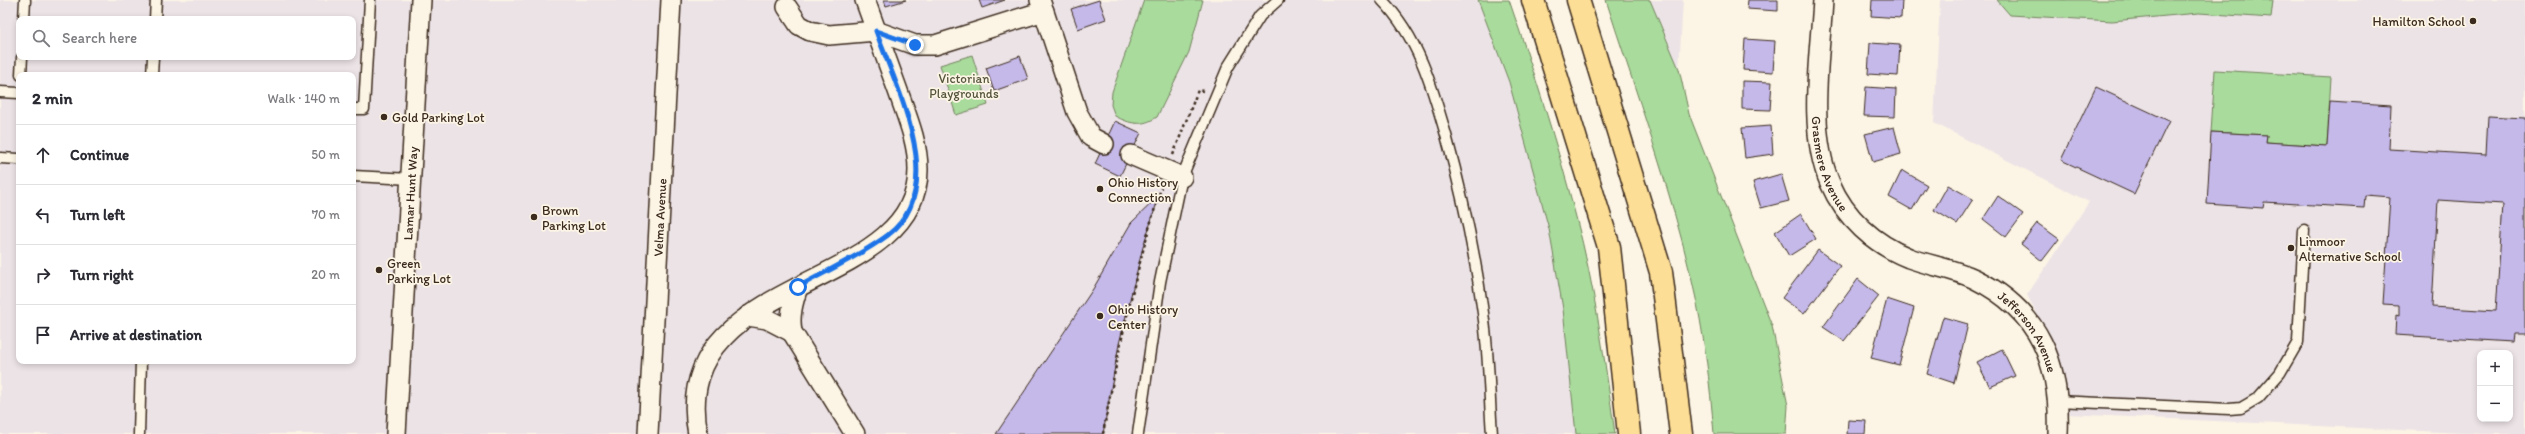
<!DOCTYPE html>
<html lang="en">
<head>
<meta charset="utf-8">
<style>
  :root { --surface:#fff; --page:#f2f2f3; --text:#2b2b33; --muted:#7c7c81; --line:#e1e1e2 }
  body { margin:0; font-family:Itim,sans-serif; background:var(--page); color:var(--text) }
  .controls { position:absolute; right:12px; bottom:12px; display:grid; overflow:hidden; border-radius:8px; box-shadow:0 2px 6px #0003 }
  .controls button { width:36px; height:36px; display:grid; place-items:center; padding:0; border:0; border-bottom:1px solid var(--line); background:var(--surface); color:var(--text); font:20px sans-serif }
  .stop { position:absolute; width:12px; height:12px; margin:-9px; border:3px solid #1a73e8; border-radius:50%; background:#fff }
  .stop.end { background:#1a73e8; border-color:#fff; box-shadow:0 1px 4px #0008 }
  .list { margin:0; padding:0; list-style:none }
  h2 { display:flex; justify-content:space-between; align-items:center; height:52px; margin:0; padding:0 16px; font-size:17px }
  h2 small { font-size:13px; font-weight:400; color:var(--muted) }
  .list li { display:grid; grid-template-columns:26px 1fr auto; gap:12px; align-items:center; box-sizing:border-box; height:60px; padding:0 16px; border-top:1px solid var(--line) }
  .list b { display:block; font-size:15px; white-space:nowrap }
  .list em { font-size:13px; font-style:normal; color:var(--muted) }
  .icon { flex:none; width:22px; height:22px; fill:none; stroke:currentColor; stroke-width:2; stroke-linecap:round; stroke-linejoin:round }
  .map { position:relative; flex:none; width:2525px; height:434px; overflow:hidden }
  .search { position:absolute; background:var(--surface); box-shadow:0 2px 6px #0003; left:16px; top:16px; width:340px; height:44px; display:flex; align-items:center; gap:10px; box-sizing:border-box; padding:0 14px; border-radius:8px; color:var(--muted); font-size:15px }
  .panel { position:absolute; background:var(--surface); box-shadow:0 2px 6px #0003; left:16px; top:72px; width:340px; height:292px; border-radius:8px }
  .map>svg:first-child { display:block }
  .built { fill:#ece3e6; fill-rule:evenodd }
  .green { fill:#a9db9c; stroke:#72825d }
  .building { fill:#c5b9ea; stroke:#3b2a1e; fill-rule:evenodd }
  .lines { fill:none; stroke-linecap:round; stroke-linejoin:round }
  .service-casing { stroke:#3b2a1e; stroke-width:13 }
  .minor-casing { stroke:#3b2a1e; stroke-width:22 }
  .motorway-casing { stroke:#3b2a1e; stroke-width:25 }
  .path { stroke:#3b2a1e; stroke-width:2.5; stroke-dasharray:3 3; stroke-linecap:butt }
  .service { stroke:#fcf5e5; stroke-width:10 }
  .minor { stroke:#fcf5e5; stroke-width:19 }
  .motorway { stroke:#fdde96; stroke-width:22 }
  .route { stroke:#1a73e8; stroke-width:5 }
  .poi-dot { fill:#3b2a1e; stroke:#fcf5e5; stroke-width:1.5 }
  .labels { text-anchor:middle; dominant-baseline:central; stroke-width:3.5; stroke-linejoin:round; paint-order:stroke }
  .poi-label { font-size:13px; fill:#3b2a1e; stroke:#fcf5e5; text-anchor:start }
  .park-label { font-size:13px; fill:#56563e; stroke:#fcf5e5 }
  .street-label { font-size:13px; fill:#3b2a1e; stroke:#fcf5e5 }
</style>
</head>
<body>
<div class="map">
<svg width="2525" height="434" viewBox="0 0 2525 434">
  <rect width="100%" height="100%" fill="#fcf5e5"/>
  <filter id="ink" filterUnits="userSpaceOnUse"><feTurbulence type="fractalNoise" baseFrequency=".025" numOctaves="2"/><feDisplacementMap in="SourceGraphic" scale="8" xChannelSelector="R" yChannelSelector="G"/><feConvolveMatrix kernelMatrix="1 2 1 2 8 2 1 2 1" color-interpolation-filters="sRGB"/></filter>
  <g filter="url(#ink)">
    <!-- built -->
    <path class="built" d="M0 0H1478L1509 82 1549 229 1563 309 1576 434H0ZM19 19H353V57H19ZM19 75H353V361H19Z
      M1650 0H1683L1679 69Z
      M1940 0H2525V434H2483L2067 414 2064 374 2051 342 2027 295 2089 202 1934 123ZM2480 353H2510V419H2480Z"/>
    <!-- green -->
    <path class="green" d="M1144 0H1203L1189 52 1157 117C1142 127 1130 124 1115 116L1111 105 1112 92Z
      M1478 0H1509C1534 72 1557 143 1576 217 1595 287 1605 362 1615 434H1576L1563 309 1549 229 1509 82Z
      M1606 0H1650L1679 69 1689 114 1772 326 1788 406 1786 434H1714C1710 383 1704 331 1692 281 1670 186 1636 93 1606 0Z
      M1997 0H2273L2271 18 2199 13 2112 21 2010 15Z
      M972 55 988 105 956 115 940 65Z
      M2215 70 2331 77 2327 146 2266 142 2267 135 2211 132Z"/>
    <!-- building -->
    <path class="building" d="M884 0H906L886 6Z
      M979 0H1005L982 8Z
      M1099 0 1106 19 1078 29 1071 9Z
      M1748 0H1778V11L1747 9Z
      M1872 0H1902L1901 18 1871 16Z
      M1745 39 1775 41 1773 72 1743 70Z
      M1870 43 1900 45 1898 76 1868 74Z
      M1020 56 1028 79 994 91 986 68Z
      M1742 81 1772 82 1770 110 1742 109Z
      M1866 87 1896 89 1895 117 1864 116Z
      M2096 87 2169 121 2134 194 2061 160Z
      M2330 101 2391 105 2389 149 2486 155 2488 116 2525 118V334H2513L2512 342 2395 335 2396 315 2399 316V305L2383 304 2390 197 2365 195 2364 208 2264 202 2263 208 2207 204 2211 132 2267 135 2266 142 2327 146ZM2438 200 2503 204 2496 311 2432 307Z
      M1115 121 1141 133 1120 176 1095 164Z
      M1771 126 1773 154 1745 158 1742 128Z
      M1894 127 1901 154 1873 162 1865 134Z
      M1902 170 1927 185 1912 210 1889 197Z
      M1781 174 1789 201 1761 208 1753 182Z
      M1948 185 1973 199 1957 224 1934 210Z
      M1159 196 1143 247 1119 344 1103 434H996L1093 289 1131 223Z
      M1998 196 2023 214 2006 237 1983 219Z
      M1801 214 1816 239 1789 256 1775 232Z
      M2037 223 2059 239 2042 261 2021 244Z
      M1818 250 1840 266 1804 314 1782 298Z
      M1858 279 1879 296 1844 341 1823 327Z
      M1887 299 1914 308 1899 365 1871 358Z
      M1943 317 1968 324 1954 383 1927 374Z
      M2002 349 2015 376 1990 387 1977 362Z
      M1848 420 1866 421 1865 434H1847Z"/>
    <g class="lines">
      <!-- service casing -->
      <g class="service-casing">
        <path id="service" d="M1382 0C1418 37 1432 86 1446 135 1462 193 1475 253 1483 313 1489 353 1489 394 1492 434
          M24 19 25 0
          M155 19 156 0
          M21 75 22 57
          M152 75 153 57
          M0 92 19 93
          M353 109H364L370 0
          M0 158 19 159
          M353 176 411 179
          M2057 401 2229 409 2241 408 2258 398 2280 373 2298 342 2304 230
          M139 434 141 361
          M1138 434 1160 282 1182 177 1228 67 1260 16 1278 0"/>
      </g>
      <!-- minor casing -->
      <g class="minor-casing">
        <g id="minor">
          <path d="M1040 0 1077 112 1091 137 1104 144"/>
          <path id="s1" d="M1823 0C1820 56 1807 131 1830 183 1845 218 1874 244 1909 258 1931 266 1954 269 1975 279 2040 311 2061 365 2058 434"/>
          <path d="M787 7 799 25 810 31 829 35 876 31 915 45H935L1044 11"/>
          <path d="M1131 155 1182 177"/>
          <path d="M798 287C793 302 789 316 792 332L855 434"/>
          <path d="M748 316 767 319 792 332"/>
          <path id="s2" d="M396 434 421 0"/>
          <path id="s3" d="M648 434 671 0"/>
          <path d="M698 434C666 273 918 294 918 170 918 142 907 117 898 91 887 61 876 30 865 0"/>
        </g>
      </g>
      <!-- motorway casing -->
      <g class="motorway-casing">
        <path id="motorway" d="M1533 0 1609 247 1629 434
          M1578 0 1661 272 1681 434"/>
      </g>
      <!-- path -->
      <path class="path" d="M1173 155 1198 90 1203 91
        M1103 434C1118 350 1136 269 1161 188"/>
      <!-- service -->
      <use href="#service" class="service"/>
      <!-- minor -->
      <use href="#minor" class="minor"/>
      <!-- motorway -->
      <use href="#motorway" class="motorway"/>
    </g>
  </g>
  <g class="lines" filter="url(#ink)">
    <!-- route -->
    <path class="route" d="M798 287C828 270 860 256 888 235 950 188 896 88 876 31L915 45"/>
  </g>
  <!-- markers -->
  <g class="poi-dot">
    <circle cx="2473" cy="21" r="4"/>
    <circle cx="384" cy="117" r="4"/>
    <circle cx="1100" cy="189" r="4"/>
    <circle cx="534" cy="217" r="4"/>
    <circle cx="2291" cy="248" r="4"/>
    <circle cx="379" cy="270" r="4"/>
    <circle cx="1100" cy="316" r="4"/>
  </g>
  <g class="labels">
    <!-- poi labels -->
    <g class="poi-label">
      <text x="2465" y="21" text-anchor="end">Hamilton School</text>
      <text x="392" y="117">Gold Parking Lot</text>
      <text x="1108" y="182">Ohio History<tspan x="1108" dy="15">Connection</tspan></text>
      <text x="542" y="210">Brown<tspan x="542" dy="15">Parking Lot</tspan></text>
      <text x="2299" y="241">Linmoor<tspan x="2299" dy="15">Alternative School</tspan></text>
      <text x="387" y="263">Green<tspan x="387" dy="15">Parking Lot</tspan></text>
      <text x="1108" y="309">Ohio History<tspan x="1108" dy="15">Center</tspan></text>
    </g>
    <!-- park labels -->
    <g class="park-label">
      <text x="964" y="78">Victorian<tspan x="964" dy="15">Playgrounds</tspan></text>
    </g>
    <!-- street labels -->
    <g class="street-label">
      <text stroke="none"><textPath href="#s1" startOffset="166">Grasmere Avenue</textPath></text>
      <text stroke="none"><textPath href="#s2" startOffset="241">Lamar Hunt Way</textPath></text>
      <text stroke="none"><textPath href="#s3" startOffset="217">Velma Avenue</textPath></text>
      <text stroke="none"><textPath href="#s1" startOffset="443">Jefferson Avenue</textPath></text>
    </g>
  </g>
</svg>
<div class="controls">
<button>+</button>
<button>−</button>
</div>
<div class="stop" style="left:798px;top:287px"></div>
<div class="stop end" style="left:915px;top:45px"></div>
<div class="search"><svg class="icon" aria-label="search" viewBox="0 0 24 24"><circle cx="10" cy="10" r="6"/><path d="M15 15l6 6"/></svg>Search here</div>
<section class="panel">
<h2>2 min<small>Walk · 140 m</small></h2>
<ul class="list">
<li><svg class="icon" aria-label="ahead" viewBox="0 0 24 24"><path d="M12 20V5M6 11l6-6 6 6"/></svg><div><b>Continue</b></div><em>50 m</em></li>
<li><svg class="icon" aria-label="left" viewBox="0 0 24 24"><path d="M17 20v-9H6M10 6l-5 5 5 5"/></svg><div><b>Turn left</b></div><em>70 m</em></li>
<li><svg class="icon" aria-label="right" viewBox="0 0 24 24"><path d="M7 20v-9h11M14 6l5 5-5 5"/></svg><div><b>Turn right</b></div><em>20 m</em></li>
<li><svg class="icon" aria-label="arrive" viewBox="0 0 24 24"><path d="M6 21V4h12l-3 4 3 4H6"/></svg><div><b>Arrive at destination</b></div></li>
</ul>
</section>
</div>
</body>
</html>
